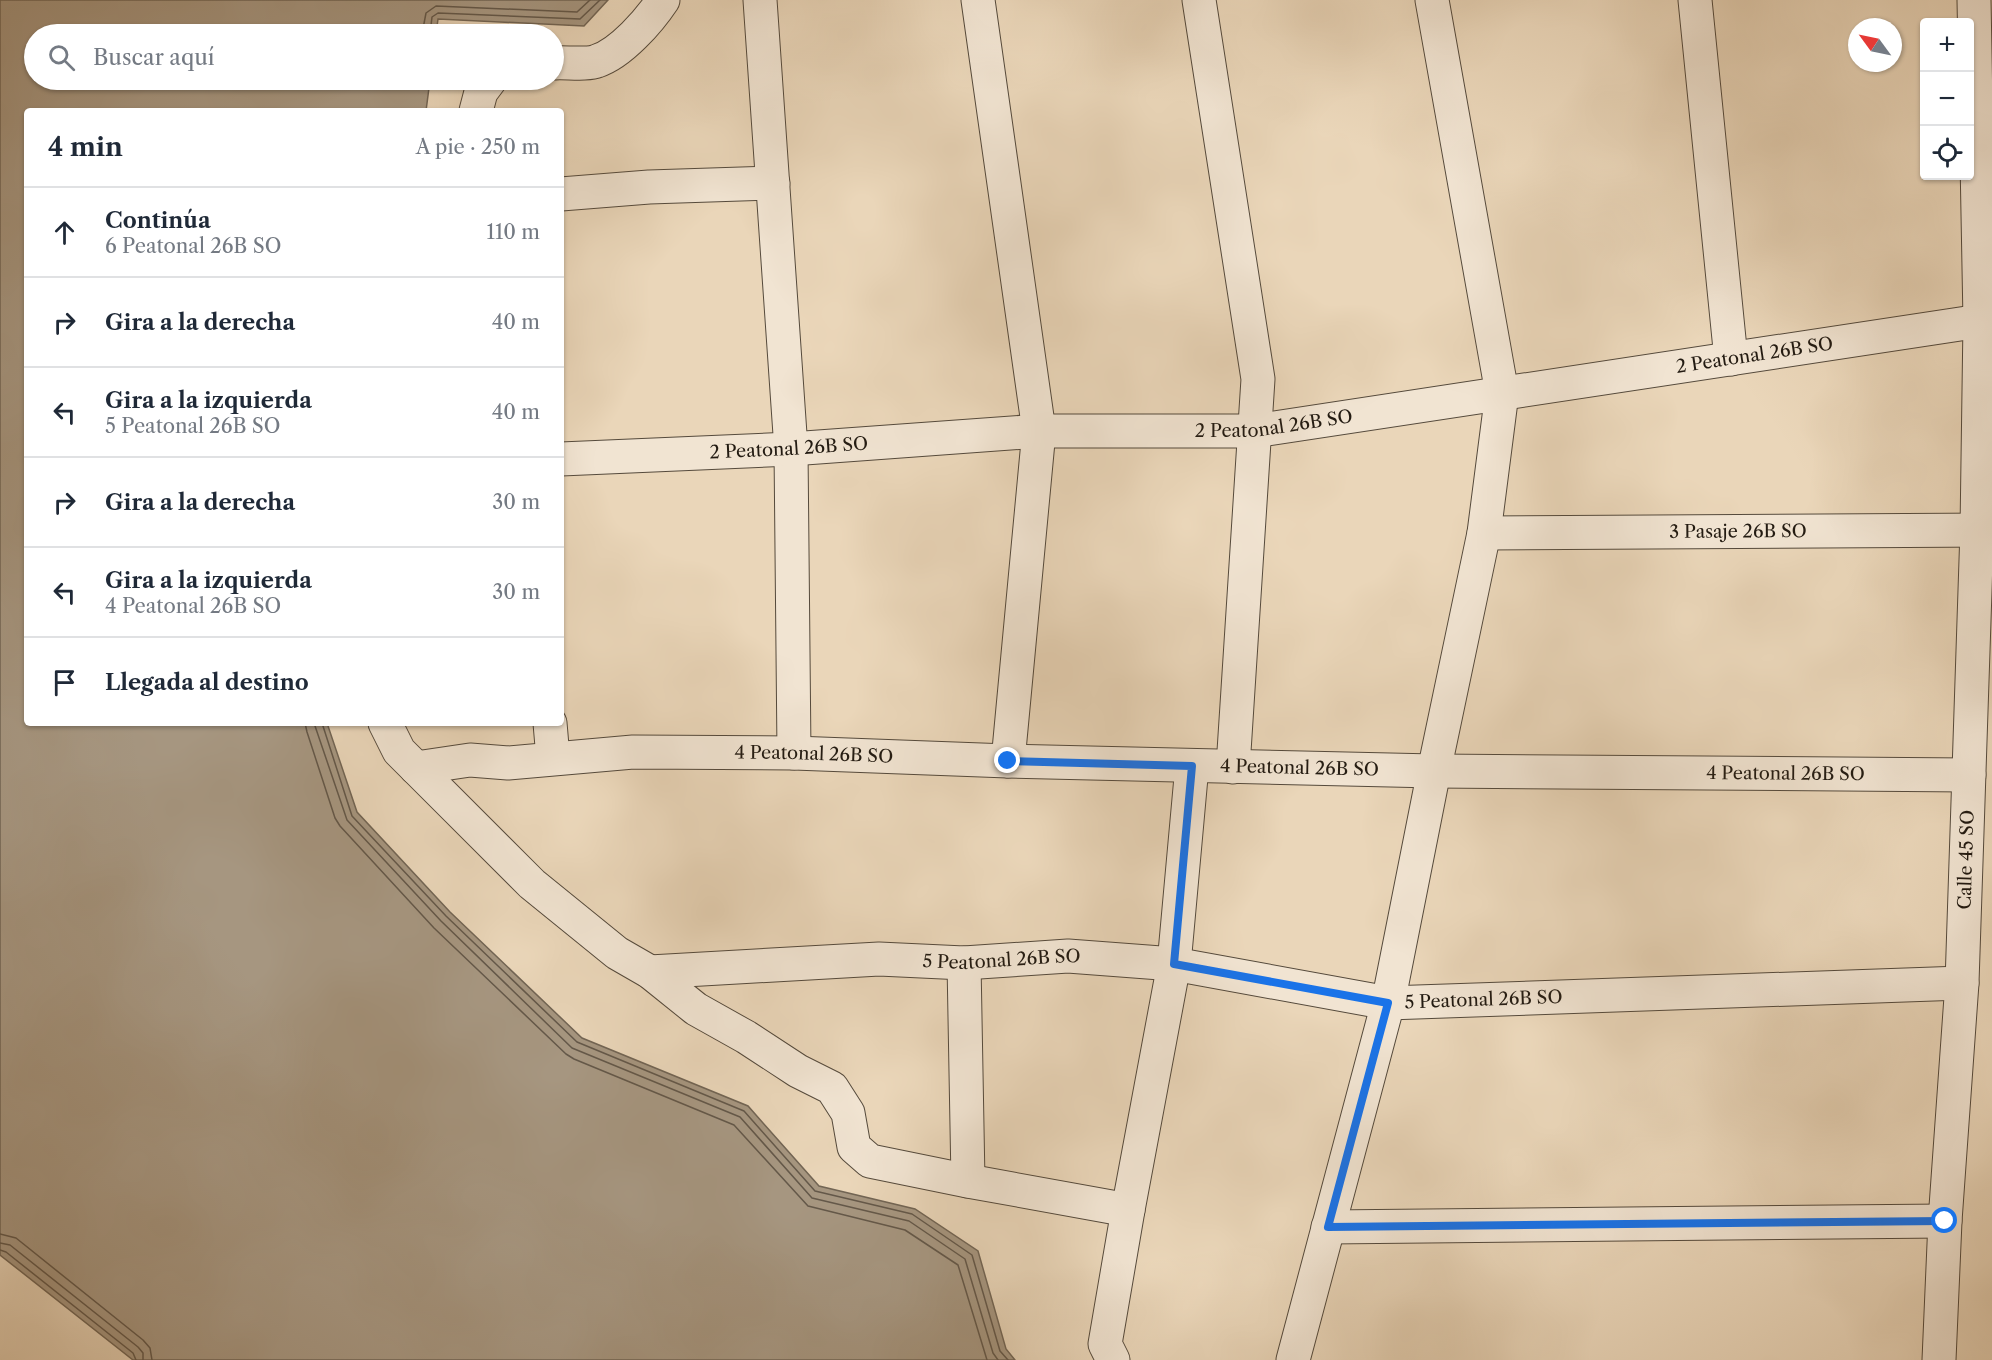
<!DOCTYPE html>
<html lang="es">
<head>
<meta charset="utf-8">
<style>
  :root { --surface:#fff; --page:#f2f2f3; --text:#1f2937; --muted:#747a83; --line:#e0e1e3 }
  body { margin:0; font-family:"Libre Caslon Text",serif; background:var(--page); color:var(--text) }
  .controls { position:absolute; right:18px; top:18px; display:grid; overflow:hidden; border-radius:6px; box-shadow:0 2px 4px #0004 }
  .controls button { width:54px; height:54px; display:grid; place-items:center; padding:0; border:0; border-bottom:2px solid var(--line); background:var(--surface); color:var(--text); font:30px sans-serif }
  .compass { position:absolute; left:1848px; top:18px; width:54px; height:54px; border-radius:50%; background:var(--surface); box-shadow:0 2px 4px #0004; rotate:303deg }
  .stop { position:absolute; width:18px; height:18px; margin:-14px; border:4px solid #1a73e8; border-radius:50%; background:#fff }
  .stop.end { background:#1a73e8; border-color:#fff; box-shadow:0 2px 6px #0008 }
  .list { margin:0; padding:0; list-style:none }
  h2 { display:flex; justify-content:space-between; align-items:center; height:78px; margin:0; padding:0 24px; font-size:26px }
  h2 small { font-size:20px; font-weight:400; color:var(--muted) }
  .list li { display:grid; grid-template-columns:39px 1fr auto; gap:18px; align-items:center; box-sizing:border-box; height:90px; padding:0 24px; border-top:2px solid var(--line) }
  .list b { display:block; font-size:22px; white-space:nowrap }
  .list p { margin:0; font-size:20px; white-space:nowrap; color:var(--muted) }
  .list em { font-size:20px; font-style:normal; color:var(--muted) }
  .icon { flex:none; width:33px; height:33px; fill:none; stroke:currentColor; stroke-width:2; stroke-linecap:round; stroke-linejoin:round }
  .map { position:relative; flex:none; width:1992px; height:1360px; overflow:hidden }
  .search { position:absolute; background:var(--surface); box-shadow:0 2px 4px #0004; left:24px; top:24px; width:540px; height:66px; display:flex; align-items:center; gap:15px; box-sizing:border-box; padding:0 21px; border-radius:33px; color:var(--muted); font-size:22px }
  .panel { position:absolute; background:var(--surface); box-shadow:0 2px 4px #0004; left:24px; top:108px; width:540px; height:618px; border-radius:6px }
  .map>svg:first-child { display:block }
  .water { fill:#a69680; stroke:#726554; stroke-width:1.5 }
  .lines { fill:none; stroke-linecap:round; stroke-linejoin:round }
  .shore { stroke:#645849; stroke-width:1.5 }
  .minor-casing { stroke:#554a3c; stroke-width:35 }
  .minor { stroke:#f1e4d2; stroke-width:33 }
  .route { stroke:#1a73e8; stroke-width:8 }
  .labels { text-anchor:middle; dominant-baseline:central; stroke-width:4.5; stroke-linejoin:round; paint-order:stroke }
  .street-label { font-size:18px; fill:#231b12; stroke:#f1e4d2 }
</style>
</head>
<body>
<div class="map">
<svg width="1992" height="1360" viewBox="0 0 1992 1360">
  <rect width="100%" height="100%" fill="#ead6b9"/>
  <filter id="stains"><feTurbulence type="fractalNoise" baseFrequency=".00333" numOctaves="4"/><feColorMatrix values="0 0 0 0 .2 0 0 0 0 .09 0 0 0 0 .02 0 0 0 .5 -.17"/></filter>
  <radialGradient id="worn" r=".72"><stop offset=".6" stop-color="#630" stop-opacity="0"/><stop offset="1" stop-color="#630" stop-opacity=".3"/></radialGradient>
  <!-- water -->
  <path class="water" d="M0 0H608L584 26 438 19 436 34H34V80H430L426 111H27V723H327L357 812 450 912 582 1038 748 1106 819 1186 915 1209 978 1251 1006 1349 1015 1360H133L0 1255Z"/>
  <g class="lines">
    <!-- shore -->
    <path class="shore" d="M422 34 426 13 436 6 577 12 590 0
      M430 34 432 17 438 13 580 19 600 0
      M305 723 307 732 335 818 340 826 434 928 566 1054 574 1059 734 1125 808 1206 905 1230 958 1265 987 1360
      M314 723 347 820 441 921 572 1048 740 1117 812 1198 909 1221 965 1259 993 1353 998 1360
      M322 723 352 816 446 916 577 1042 744 1111 815 1191 912 1214 972 1255 1000 1351 1008 1360
      M0 1234 16 1238 143 1340 150 1348 152 1360
      M0 1243 10 1245 138 1347 143 1353V1360
      M0 1250 6 1252 133 1353 136 1360"/>
    <!-- minor casing -->
    <g class="minor-casing">
      <g id="minor">
        <path d="M760 0 791 449 794 753"/>
        <path d="M978 0 1039 431 1008 761"/>
        <path d="M1199 0 1258 379 1233 767"/>
        <path d="M1695 0 1731 359"/>
        <path d="M554 63C565 62 587 65 597 61 621 53 649 21 663 0"/>
        <path d="M476 111 481 92 490 80"/>
        <path d="M561 194 649 187 773 183"/>
        <path id="s1" d="M561 459 791 449 1039 431H1254L1980 321"/>
        <path id="s2" d="M1484 533 1992 530"/>
        <path d="M385 723 399 751 532 884 617 953 650 972 696 1009 746 1037 798 1071 832 1088 848 1113 854 1147 870 1161 968 1181 1128 1210"/>
        <path d="M550 723 553 758"/>
        <path id="s3" d="M416 768 470 760 508 763 633 752 794 753 1008 761 1434 771 1969 775"/>
        <path d="M964 963 968 1181"/>
        <path id="s4" d="M650 972 879 959 964 963 1068 956 1174 964 1388 1003 1962 983"/>
        <path d="M1328 1227 1945 1221"/>
        <path d="M1113 1360 1105 1344 1128 1210 1174 964 1192 766"/>
        <path d="M1293 1360 1388 1003 1434 771 1484 533 1502 393 1432 0"/>
        <path id="s5" d="M1939 1360 1945 1221 1962 983 1977 530 1980 321 1974 0"/>
      </g>
    </g>
    <!-- minor -->
    <use href="#minor" class="minor"/>
  </g>
  <g class="lines">
    <!-- route -->
    <path class="route" d="M1008 761 1192 766 1174 964 1388 1003 1328 1227 1945 1221"/>
  </g>
  <g class="labels">
    <!-- street labels -->
    <g class="street-label">
      <text stroke="none"><textPath href="#s1" startOffset="1200">2 Peatonal 26B SO</textPath></text>
      <text stroke="none"><textPath href="#s1" startOffset="714">2 Peatonal 26B SO</textPath></text>
      <text stroke="none"><textPath href="#s1" startOffset="228">2 Peatonal 26B SO</textPath></text>
      <text stroke="none"><textPath href="#s2" startOffset="254">3 Pasaje 26B SO</textPath></text>
      <text stroke="none"><textPath href="#s3" startOffset="399">4 Peatonal 26B SO</textPath></text>
      <text stroke="none"><textPath href="#s3" startOffset="885">4 Peatonal 26B SO</textPath></text>
      <text stroke="none"><textPath href="#s3" startOffset="1371">4 Peatonal 26B SO</textPath></text>
      <text stroke="none"><textPath href="#s5" startOffset="501">Calle 45 SO</textPath></text>
      <text stroke="none"><textPath href="#s4" startOffset="352">5 Peatonal 26B SO</textPath></text>
      <text stroke="none"><textPath href="#s4" startOffset="838">5 Peatonal 26B SO</textPath></text>
    </g>
  </g>
  <rect width="100%" height="100%" filter="url(#stains)"/>
  <rect width="100%" height="100%" fill="url(#worn)"/>
</svg>
<div class="controls">
<button>+</button>
<button>−</button>
<button><svg class="icon" aria-label="locate" viewBox="0 0 24 24"><circle cx="12" cy="12" r="6"/><path d="M12 2v4M12 18v4M2 12h4M18 12h4"/></svg></button>
</div>
<svg class="compass" viewBox="-18 -18 36 36"><path d="M0-13l5 13h-10z" fill="#e53935"/><path d="M0 13l5-13h-10z" fill="#747a83"/></svg>
<div class="stop" style="left:1945px;top:1221px"></div>
<div class="stop end" style="left:1008px;top:761px"></div>
<div class="search"><svg class="icon" aria-label="search" viewBox="0 0 24 24"><circle cx="10" cy="10" r="6"/><path d="M15 15l6 6"/></svg>Buscar aquí</div>
<section class="panel">
<h2>4 min<small>A pie · 250 m</small></h2>
<ul class="list">
<li><svg class="icon" aria-label="ahead" viewBox="0 0 24 24"><path d="M12 20V5M6 11l6-6 6 6"/></svg><div><b>Continúa</b><p>6 Peatonal 26B SO</p></div><em>110 m</em></li>
<li><svg class="icon" aria-label="right" viewBox="0 0 24 24"><path d="M7 20v-9h11M14 6l5 5-5 5"/></svg><div><b>Gira a la derecha</b></div><em>40 m</em></li>
<li><svg class="icon" aria-label="left" viewBox="0 0 24 24"><path d="M17 20v-9H6M10 6l-5 5 5 5"/></svg><div><b>Gira a la izquierda</b><p>5 Peatonal 26B SO</p></div><em>40 m</em></li>
<li><svg class="icon" aria-label="right" viewBox="0 0 24 24"><path d="M7 20v-9h11M14 6l5 5-5 5"/></svg><div><b>Gira a la derecha</b></div><em>30 m</em></li>
<li><svg class="icon" aria-label="left" viewBox="0 0 24 24"><path d="M17 20v-9H6M10 6l-5 5 5 5"/></svg><div><b>Gira a la izquierda</b><p>4 Peatonal 26B SO</p></div><em>30 m</em></li>
<li><svg class="icon" aria-label="arrive" viewBox="0 0 24 24"><path d="M6 21V4h12l-3 4 3 4H6"/></svg><div><b>Llegada al destino</b></div></li>
</ul>
</section>
</div>
</body>
</html>
